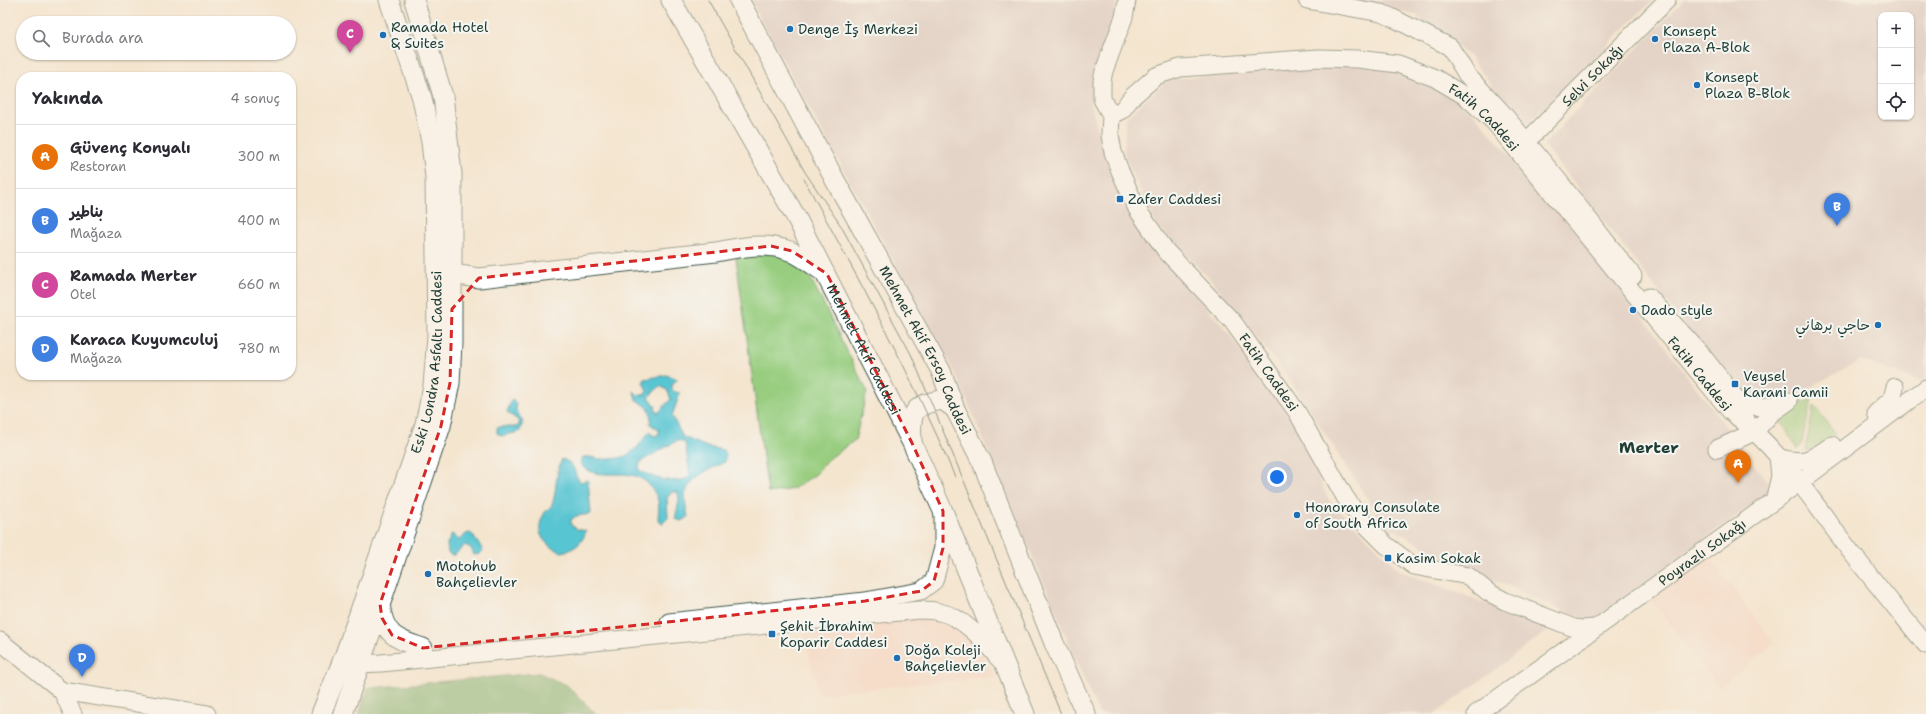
<!DOCTYPE html>
<html lang="tr">
<head>
<meta charset="utf-8">
<style>
  :root { --surface:#fff; --page:#f2f2f3; --text:#2b2b33; --muted:#7c7c81; --line:#e1e1e2; --accent:#1a73e8 }
  body { margin:0; font-family:"Shantell Sans","Playpen Sans Arabic",sans-serif; background:var(--page); color:var(--text) }
  .controls { position:absolute; right:12px; top:12px; display:grid; overflow:hidden; border-radius:8px; box-shadow:0 1px 3px #0004 }
  .controls button { width:36px; height:36px; display:grid; place-items:center; padding:0; border:0; border-bottom:1px solid var(--line); background:var(--surface); color:var(--text); font:20px sans-serif }
  .you { position:absolute; left:1277px; top:477px; width:14px; height:14px; margin:-10px; border:3px solid #fff; border-radius:50%; background:#1a73e8; box-shadow:0 0 0 6px #1a73e833 }
  .badge { display:grid; place-items:center; width:26px; height:26px; border-radius:50%; background:var(--accent); color:#fff; font-size:13px; font-weight:700 }
  .pin { position:absolute; translate:-50% -33px; filter:drop-shadow(0 1px 2px #0008) }
  .pin::after { content:''; position:absolute; top:21px; width:14px; height:12px; background:inherit; clip-path:polygon(0 0,100% 0,50% 100%) }
  .list { margin:0; padding:0; list-style:none }
  h2 { display:flex; justify-content:space-between; align-items:center; height:52px; margin:0; padding:0 16px; font-size:17px }
  h2 small { font-size:13px; font-weight:400; color:var(--muted) }
  .list li { display:grid; grid-template-columns:26px 1fr auto; gap:12px; align-items:center; box-sizing:border-box; height:64px; padding:0 16px; border-top:1px solid var(--line) }
  .list b { display:block; font-size:15px; white-space:nowrap }
  .list p { margin:0; font-size:13px; white-space:nowrap; color:var(--muted) }
  .list em { font-size:13px; font-style:normal; color:var(--muted) }
  .icon { flex:none; width:22px; height:22px; fill:none; stroke:currentColor; stroke-width:2; stroke-linecap:round; stroke-linejoin:round }
  .map { position:relative; flex:none; width:1926px; height:714px; overflow:hidden }
  .search { position:absolute; background:var(--surface); box-shadow:0 1px 3px #0004; left:16px; top:16px; width:280px; height:44px; display:flex; align-items:center; gap:10px; box-sizing:border-box; padding:0 14px; border-radius:22px; color:var(--muted); font-size:15px }
  .panel { position:absolute; background:var(--surface); box-shadow:0 1px 3px #0004; left:16px; top:72px; width:280px; height:308px; border-radius:16px }
  .map>svg:first-child { display:block }
  .built { fill:#f6d2c3 }
  .industrial { fill:#d1bfbd; fill-rule:evenodd }
  .green { fill:#98cd7f; stroke:#5c855a }
  .forest { fill:#7ab06e; stroke:#4c7651 }
  .water { fill:#59c5d2; stroke:#3c8183; fill-rule:evenodd }
  .lines { fill:none; stroke-linecap:round; stroke-linejoin:round }
  .secondary-casing { stroke:#3f564b; stroke-width:19 }
  .primary-casing { stroke:#3f564b; stroke-width:21 }
  .secondary { stroke:#fff; stroke-width:17 }
  .primary { stroke:#fff; stroke-width:19 }
  .tram { stroke:#1f3d34; stroke-width:1 }
  .marked { fill:none; stroke:#d62828; stroke-width:3; stroke-dasharray:8 5; stroke-linejoin:round }
  .poi-dot { fill:#1f6fb2; stroke:#f6f6f2; stroke-width:1.5 }
  .labels { text-anchor:middle; dominant-baseline:central; stroke-width:4; stroke-linejoin:round; paint-order:stroke }
  .poi-label { font-size:14px; fill:#1f3d34; stroke:#f6f6f2; text-anchor:start }
  .street-label { font-size:14px; fill:#1f3d34; stroke:#f6f6f2 }
  .quarter-label { font-size:16px; font-weight:bold; fill:#1f3d34; stroke:#f6f6f2 }
</style>
</head>
<body>
<div class="map">
<svg width="1926" height="714" viewBox="0 0 1926 714">
  <rect width="100%" height="100%" fill="#f6f6f2"/>
  <filter id="ink" filterUnits="userSpaceOnUse"><feTurbulence type="fractalNoise" baseFrequency=".025" numOctaves="2"/><feDisplacementMap in="SourceGraphic" scale="8" xChannelSelector="R" yChannelSelector="G"/><feConvolveMatrix kernelMatrix="1 2 1 2 8 2 1 2 1" color-interpolation-filters="sRGB"/></filter>
  <filter id="wash" filterUnits="userSpaceOnUse"><feTurbulence type="fractalNoise" baseFrequency=".012" numOctaves="4" result="noise"/><feDisplacementMap in="SourceGraphic" scale="16" xChannelSelector="R" yChannelSelector="G"/><feGaussianBlur stdDeviation="0.9" result="paint"/><feColorMatrix in="noise" values="0 0 0 0 0 0 0 0 0 0 0 0 0 0 0 0 0 1.4 0 .05"/><feComposite in="paint" operator="in"/></filter>
  <g filter="url(#wash)">
    <rect width="100%" height="100%" fill="#f4e5cf"/>
    <!-- built -->
    <path class="built" d="M1708 555 1774 643 1720 688 1648 596Z
      M906 616 948 621 973 639 996 676 819 694 803 631Z"/>
    <!-- industrial -->
    <path class="industrial" d="M750 0H1118L1090 102 1103 147 1137 230 1225 328 1299 429 1328 499 1400 571 1551 628 1435 714H1099L955 372Z
      M1337 0H1653L1524 127 1469 56 1416 15Z
      M1684 0H1926V379L1921 382 1861 360 1773 407 1744 401 1544 144ZM1881 15H1911V117H1881Z
      M1290 65H1368L1428 81 1472 112 1595 254 1769 484 1768 493 1590 622 1445 558 1384 524 1287 375 1219 289 1156 223 1124 155 1126 118 1168 80Z"/>
    <!-- green -->
    <path class="green" d="M775 252 794 259 807 271 867 391 855 440 827 460 816 474 793 489 768 493 736 258Z
      M1812 399 1801 446 1798 449 1778 417 1796 405Z
      M1814 405 1836 434 1815 449 1805 451Z"/>
    <!-- forest -->
    <path class="forest" d="M539 673 567 685 596 714H359L368 688Z"/>
    <!-- water -->
    <path class="water" d="M666 375 678 379 674 382 671 388 675 392 680 393 672 416 683 437 707 447 723 450 726 454 725 462C710 469 686 478 685 498 685 504 687 511 688 517L681 521 675 519 679 501 678 492H672L667 498 668 518 662 524 658 520C659 503 660 499 650 486 631 462 596 486 580 463L583 457C590 456 596 459 602 459 628 460 635 452 649 432L654 436 659 434V430L650 424C653 410 648 406 636 400L634 391 638 395H644L647 391 643 382 645 379ZM660 386 667 390 671 399 658 413 655 409 656 406 649 397ZM678 440 685 442 690 476C677 486 652 478 639 470L640 462Z
      M513 400C517 404 516 405 516 409 517 420 528 415 519 432L501 436 497 433V428C504 425 510 429 519 426V421L507 412 511 401Z
      M562 459C579 465 571 473 581 482L588 480 591 514 576 516 571 520V525L577 529 586 531C582 544 575 549 562 552 545 546 533 533 544 514 546 510 552 507 553 502 557 487 555 474 562 459Z
      M470 533 474 536C475 542 481 544 483 550L480 554 474 555 471 548 465 545 455 555H451L448 553 447 544 452 534 459 540 466 534Z"/>
  </g>
  <g filter="url(#ink)">
    <g class="lines">
      <!-- secondary casing -->
      <g class="secondary-casing">
        <g id="secondary">
          <path id="s1" d="M1127 0 1124 17 1104 71 1102 81V99L1111 115 1110 135 1113 152 1120 171 1137 209 1166 251 1233 322 1297 412 1345 497 1362 521 1386 545 1414 566 1468 576 1488 592 1505 601 1574 628 1583 629 1595 628"/>
          <path d="M1307 0 1381 13 1391 17 1450 47 1467 75 1500 110 1558 180 1633 276"/>
          <path id="s2" d="M1111 115 1122 110 1132 97 1156 76 1180 68 1319 58 1358 59 1398 64 1435 78 1465 96 1494 122 1731 412C1781 449 1814 504 1851 552 1876 584 1901 614 1926 645"/>
          <path id="s3" d="M1519 149 1667 0"/>
          <path d="M1649 297 1702 355 1741 405 1748 425"/>
          <path d="M1741 405 1764 407 1783 402"/>
          <path d="M1876 413 1892 399 1895 387"/>
          <path d="M1717 449 1754 432 1772 413 1789 401"/>
          <path d="M1774 501 1780 476 1778 457C1803 465 1811 460 1832 445"/>
          <path d="M669 622 865 601 921 591 934 581 943 548V513"/>
          <path d="M0 641 62 691 73 714"/>
          <path d="M349 659 360 664 381 663 920 610C927 610 933 610 939 612 963 616 985 642 1000 660"/>
          <path d="M62 691 207 714"/>
          <path id="s4" d="M1476 714 1800 482 1926 388"/>
        </g>
      </g>
      <!-- primary casing -->
      <g class="primary-casing">
        <g id="primary">
          <path id="s5" d="M671 0 796 217 912 443 943 511 1025 714"/>
          <path id="s6" d="M739 0 836 182 941 371 955 409 982 462 1054 643 1086 714"/>
          <path d="M441 268 452 274 479 278 716 252C740 247 766 242 790 251 802 256 814 266 825 273"/>
          <path d="M912 441C910 412 913 404 943 400L955 409"/>
          <path d="M380 604C384 635 395 639 423 648"/>
          <path id="s7" d="M321 714 344 657 425 424 433 386 437 336 435 177 431 142 422 98 389 0"/>
          <path d="M343 714 441 426 450 383 452 343V174L443 96 414 0"/>
        </g>
      </g>
      <!-- secondary -->
      <use href="#secondary" class="secondary"/>
      <!-- primary -->
      <use href="#primary" class="primary"/>
      <!-- tram -->
      <path class="tram" d="M708 0 805 172 841 226 911 354 1061 714
        M804 179C857 277 912 374 955 477"/>
    </g>
  </g>
  <!-- marked area -->
  <path d="M0 0H1926V714H0ZM771 246 792 251 827 274 912 443 943 511V548L934 581 921 591 865 601 423 648 392 635 382 618 380 604 441 426 450 383 452 309 479 278Z" fill="#f4e5cf" fill-opacity=".55" fill-rule="evenodd"/>
  <path class="marked" d="M771 246 792 251 827 274 912 443 943 511V548L934 581 921 591 865 601 423 648 392 635 382 618 380 604 441 426 450 383 452 309 479 278Z"/>
  <!-- markers -->
  <g class="poi-dot">
    <circle cx="790" cy="29" r="4"/>
    <circle cx="383" cy="35" r="4"/>
    <circle cx="1655" cy="39" r="4"/>
    <circle cx="1697" cy="85" r="4"/>
    <rect x="1116" y="195" width="8" height="8" rx="2"/>
    <circle cx="1633" cy="310" r="4"/>
    <circle cx="1878" cy="325" r="4"/>
    <rect x="1731" y="380" width="8" height="8" rx="2"/>
    <circle cx="1297" cy="515" r="4"/>
    <rect x="1384" y="554" width="8" height="8" rx="2"/>
    <circle cx="428" cy="574" r="4"/>
    <rect x="768" y="630" width="8" height="8" rx="2"/>
    <circle cx="897" cy="658" r="4"/>
  </g>
  <g class="labels">
    <!-- poi labels -->
    <g class="poi-label">
      <text x="391" y="27">Ramada Hotel<tspan x="391" dy="16">&amp; Suites</tspan></text>
      <text x="798" y="29">Denge İş Merkezi</text>
      <text x="1663" y="31">Konsept<tspan x="1663" dy="16">Plaza A-Blok</tspan></text>
      <text x="1705" y="77">Konsept<tspan x="1705" dy="16">Plaza B-Blok</tspan></text>
      <text x="1128" y="199">Zafer Caddesi</text>
      <text x="1641" y="310">Dado style</text>
      <text x="1870" y="325" text-anchor="end">حاجي برهاني</text>
      <text x="1743" y="376">Veysel<tspan x="1743" dy="16">Karani Camii</tspan></text>
      <text x="1305" y="507">Honorary Consulate<tspan x="1305" dy="16">of South Africa</tspan></text>
      <text x="1396" y="558">Kasim Sokak</text>
      <text x="436" y="566">Motohub<tspan x="436" dy="16">Bahçelievler</tspan></text>
      <text x="780" y="626">Şehit İbrahim<tspan x="780" dy="16">Koparir Caddesi</tspan></text>
      <text x="905" y="650">Doğa Koleji<tspan x="905" dy="16">Bahçelievler</tspan></text>
    </g>
    <!-- street labels -->
    <g class="street-label">
      <text stroke="none"><textPath href="#s3" startOffset="104">Selvi Sokağı</textPath></text>
      <text stroke="none"><textPath href="#s2" startOffset="407">Fatih Caddesi</textPath></text>
      <text stroke="none"><textPath href="#s5" startOffset="399">Mehmet Akif Caddesi</textPath></text>
      <text stroke="none"><textPath href="#s6" startOffset="397">Mehmet Akif Ersoy Caddesi</textPath></text>
      <text stroke="none"><textPath href="#s7" startOffset="370">Eski Londra Asfaltı Caddesi</textPath></text>
      <text stroke="none"><textPath href="#s1" startOffset="431">Fatih Caddesi</textPath></text>
      <text stroke="none"><textPath href="#s2" startOffset="743">Fatih Caddesi</textPath></text>
      <text stroke="none"><textPath href="#s4" startOffset="278">Poyrazlı Sokağı</textPath></text>
    </g>
    <!-- quarter labels -->
    <g class="quarter-label">
      <text x="1649" y="447">Merter</text>
    </g>
  </g>
</svg>
<div class="controls">
<button>+</button>
<button>−</button>
<button><svg class="icon" aria-label="locate" viewBox="0 0 24 24"><circle cx="12" cy="12" r="6"/><path d="M12 2v4M12 18v4M2 12h4M18 12h4"/></svg></button>
</div>
<div class="you"></div>
<div class="pin badge" style="left:1738px;top:483px;background:#e8710a">A</div>
<div class="pin badge" style="left:1837px;top:226px;background:#3f7fe0">B</div>
<div class="pin badge" style="left:350px;top:53px;background:#d1479c">C</div>
<div class="pin badge" style="left:82px;top:677px;background:#3f7fe0">D</div>
<div class="search"><svg class="icon" aria-label="search" viewBox="0 0 24 24"><circle cx="10" cy="10" r="6"/><path d="M15 15l6 6"/></svg>Burada ara</div>
<section class="panel">
<h2>Yakında<small>4 sonuç</small></h2>
<ul class="list">
<li><span class="badge" style="background:#e8710a">A</span><div><b>Güvenç Konyalı</b><p>Restoran</p></div><em>300 m</em></li>
<li><span class="badge" style="background:#3f7fe0">B</span><div><b>بناطير</b><p>Mağaza</p></div><em>400 m</em></li>
<li><span class="badge" style="background:#d1479c">C</span><div><b>Ramada Merter</b><p>Otel</p></div><em>660 m</em></li>
<li><span class="badge" style="background:#3f7fe0">D</span><div><b>Karaca Kuyumculuj</b><p>Mağaza</p></div><em>780 m</em></li>
</ul>
</section>
</div>
</body>
</html>
